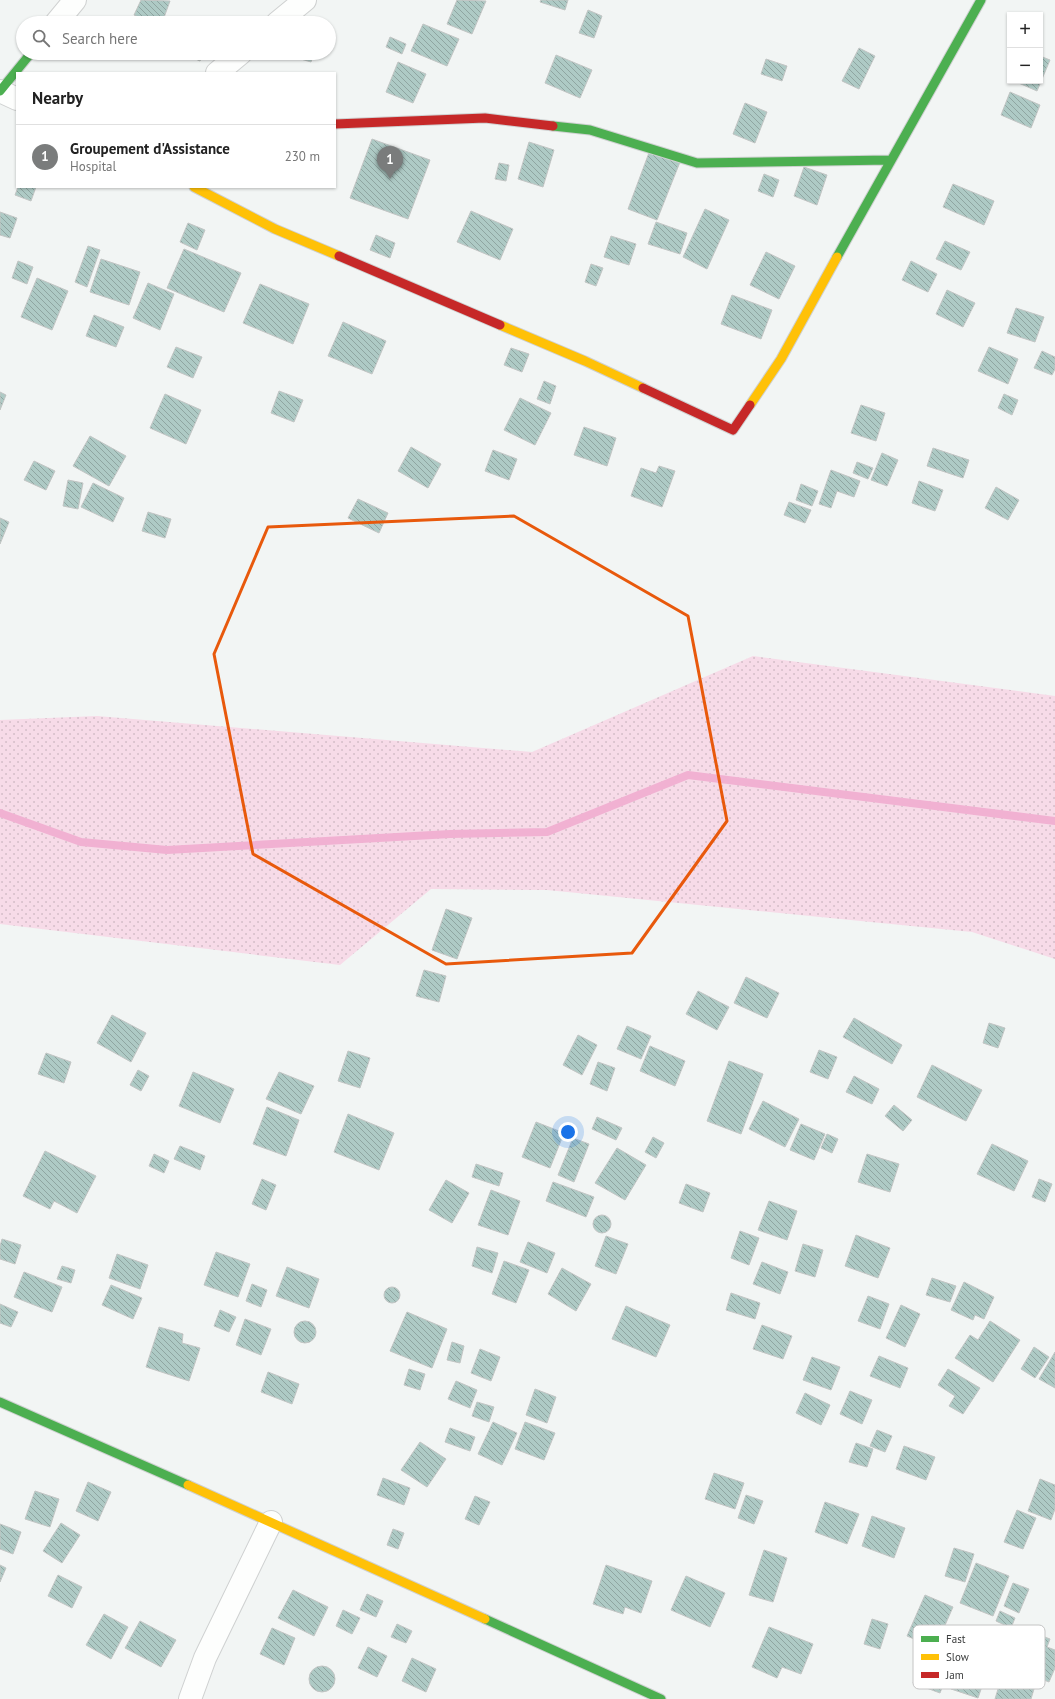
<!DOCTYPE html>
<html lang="en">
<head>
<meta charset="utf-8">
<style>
  :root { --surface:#fff; --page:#f6f6f6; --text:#222; --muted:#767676; --line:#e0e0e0; --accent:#7a7c7c }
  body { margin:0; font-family:"PT Sans",sans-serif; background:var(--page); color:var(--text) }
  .controls { position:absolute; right:12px; top:12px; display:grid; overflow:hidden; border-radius:0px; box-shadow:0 1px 3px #0004 }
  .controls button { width:36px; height:36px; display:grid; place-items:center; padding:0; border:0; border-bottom:1px solid var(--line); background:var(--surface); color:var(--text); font:20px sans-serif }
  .you { position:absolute; left:568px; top:1132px; width:14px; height:14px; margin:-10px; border:3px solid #fff; border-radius:50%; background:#1a73e8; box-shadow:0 0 0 6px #1a73e833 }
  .badge { display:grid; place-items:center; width:26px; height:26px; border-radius:50%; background:var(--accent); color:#fff; font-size:13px; font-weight:700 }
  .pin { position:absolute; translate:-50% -33px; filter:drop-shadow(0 1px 2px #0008) }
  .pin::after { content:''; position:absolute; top:21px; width:14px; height:12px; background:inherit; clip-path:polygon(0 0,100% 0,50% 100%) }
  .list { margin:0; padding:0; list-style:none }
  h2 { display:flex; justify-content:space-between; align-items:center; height:52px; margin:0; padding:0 16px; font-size:17px }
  h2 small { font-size:13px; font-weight:400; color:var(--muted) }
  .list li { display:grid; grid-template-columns:26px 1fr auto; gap:12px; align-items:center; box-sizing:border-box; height:64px; padding:0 16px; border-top:1px solid var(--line) }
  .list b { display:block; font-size:15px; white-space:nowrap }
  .list p { margin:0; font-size:13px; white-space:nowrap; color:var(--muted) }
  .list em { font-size:13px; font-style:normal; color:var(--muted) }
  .icon { flex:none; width:22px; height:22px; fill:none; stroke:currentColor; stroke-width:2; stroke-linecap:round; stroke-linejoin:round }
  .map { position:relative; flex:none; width:1055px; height:1699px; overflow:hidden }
  .search { position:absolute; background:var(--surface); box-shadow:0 1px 3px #0004; left:16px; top:16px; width:320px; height:44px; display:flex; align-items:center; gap:10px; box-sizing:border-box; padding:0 14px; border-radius:22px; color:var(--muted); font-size:15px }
  .panel { position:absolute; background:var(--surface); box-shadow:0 1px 3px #0004; left:16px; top:72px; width:320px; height:116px; border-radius:0px }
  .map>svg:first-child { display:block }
  .grass { fill:url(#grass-dots) }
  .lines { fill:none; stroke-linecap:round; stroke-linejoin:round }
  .stream { stroke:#f1b1d2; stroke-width:8 }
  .building { fill:url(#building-back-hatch); stroke:#c2c5c4 }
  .street-casing { stroke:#cfd1d1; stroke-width:24 }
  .fast-casing { stroke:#cfd1d1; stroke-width:11 }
  .slow-casing { stroke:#cfd1d1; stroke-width:11 }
  .jam-casing { stroke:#cfd1d1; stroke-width:11 }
  .street { stroke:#fdfefd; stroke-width:22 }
  .fast { stroke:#4caf50; stroke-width:9 }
  .slow { stroke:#ffc107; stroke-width:9 }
  .jam { stroke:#c62828; stroke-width:9 }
  .marked { fill:none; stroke:#e8590c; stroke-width:3; stroke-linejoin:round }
  .key { fill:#fff; stroke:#c4c4c4; stroke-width:1 }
  .key-label { font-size:11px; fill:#393b3b }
</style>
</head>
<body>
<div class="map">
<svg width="1055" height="1699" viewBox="0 0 1055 1699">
  <defs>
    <pattern id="grass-dots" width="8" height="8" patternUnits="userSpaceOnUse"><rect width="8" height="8" fill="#f7dbe8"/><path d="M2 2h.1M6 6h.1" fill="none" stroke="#d4bdc8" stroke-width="1.8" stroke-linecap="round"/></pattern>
    <pattern id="building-back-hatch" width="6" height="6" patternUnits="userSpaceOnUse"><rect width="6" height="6" fill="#aecac5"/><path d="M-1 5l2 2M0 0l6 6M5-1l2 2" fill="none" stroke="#8fa5a1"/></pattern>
  </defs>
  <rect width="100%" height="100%" fill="#f2f5f4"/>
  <!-- grass -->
  <path class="grass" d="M753 656 1055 696V959L972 932 547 890 431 889 340 965 0 924V720L97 716 532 752Z"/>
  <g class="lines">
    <!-- stream -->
    <path class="stream" d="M0 813 81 842 167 850 450 834 547 832 688 775 1055 821"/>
  </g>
  <!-- building -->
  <path class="building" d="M141 0 170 1 162 23H153L134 15Z
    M457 0 486 1 472 34 447 24Z
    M541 0H568L565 10 540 2Z
    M588 10 602 16 594 38 579 33Z
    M423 24 459 39 447 66 411 51Z
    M390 37 406 44 402 54 386 47Z
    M859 48 875 56 859 89 842 81Z
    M182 53H204L200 61Z
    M295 53H314L311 62 294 57Z
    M556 55 592 70 580 98 545 83Z
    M1040 56 1050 60 1037 91 1014 81H1040Z
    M766 59 787 66 782 81 761 74Z
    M398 62 426 74 413 103 386 92Z
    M1010 92 1040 105 1031 128 1001 115Z
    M745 103 767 112 755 143 733 134Z
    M372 139 430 160 408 219 350 198Z
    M529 142 554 150 543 187 518 179Z
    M650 150 680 162 657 220 628 209Z
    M499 163 509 165 506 181 495 179Z
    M804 167 827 175 817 205 794 196Z
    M764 174 779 180 773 197 758 191Z
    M953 184 994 201 984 225 943 207Z
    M18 187H36L31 201 15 195Z
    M705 209 729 220 707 269 683 257Z
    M471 211 513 229 500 260 457 242Z
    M0 212 17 218 10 238 0 235Z
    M656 222 687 233 680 254 648 244Z
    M188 223 205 230 197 250 180 242Z
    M376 235 395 243 390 258 370 250Z
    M611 236 636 244 629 265 604 257Z
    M945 241 970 252 961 270 936 259Z
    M88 246 100 250 87 287 75 282Z
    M184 249 241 273 224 312 167 288Z
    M766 252 795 266 779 299 750 285Z
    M101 259 140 272 129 305 90 292Z
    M18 261 33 267 27 284 12 278Z
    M911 261 937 274 928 292 902 280Z
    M591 264 603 268 596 286 585 282Z
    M37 278 68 291 52 330 21 317Z
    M148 283 174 294 160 330 133 318Z
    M260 284 309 304 293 344 243 323Z
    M947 290 975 303 963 327 936 314Z
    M732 295 772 310 761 339 721 324Z
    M1016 308 1044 317 1035 342 1007 333Z
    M94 315 124 327 116 347 86 336Z
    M343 322 386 341 372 374 328 356Z
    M176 347 202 357 193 378 167 367Z
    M989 347 1018 359 1008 384 978 371Z
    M511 348 529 354 522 372 504 365Z
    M1042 351 1055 357V369L1052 375 1034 368Z
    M544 381 556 386 550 404 537 399Z
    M279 391 303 400 294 422 271 413Z
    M0 392 6 395 0 410Z
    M165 394 201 410 186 444 150 428Z
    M1004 394 1018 400 1012 415 998 408Z
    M520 398 551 413 535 445 504 430Z
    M861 405 885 413 876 441 851 433Z
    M584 427 616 438 607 466 574 455Z
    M90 436 126 456 109 486 73 466Z
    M411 447 441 464 428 488 398 471Z
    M933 448 969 460 963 478 927 466Z
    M493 450 517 459 509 480 485 471Z
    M882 453 898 460 887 486 871 480Z
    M34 461 55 471 46 490 24 480Z
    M857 462 873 468 868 479 853 473Z
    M659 466 675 471 662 507 631 496 641 468 656 473Z
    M831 470 860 481 854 497 837 491 831 508 819 504Z
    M68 480 83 483 78 509 63 506Z
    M919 481 943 490 935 511 912 503Z
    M93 483 124 498 113 522 81 507Z
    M801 484 818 491 812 506 796 500Z
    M996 487 1019 500 1008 520 985 508Z
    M358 499 388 513 379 533 348 518Z
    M789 502 811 510 805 523 784 515Z
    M148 512 171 519 165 538 142 531Z
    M0 518 9 522 0 544Z
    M446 909 472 918 457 959 432 950Z
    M424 970 446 976 439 1002 416 996Z
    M746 977 779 993 767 1018 734 1003Z
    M698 991 729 1007 717 1030 686 1014Z
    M112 1015 146 1033 131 1062 97 1043Z
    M854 1018 902 1045 892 1064 843 1037Z
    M989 1023 1005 1028 998 1048 983 1043Z
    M627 1026 651 1036 641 1059 617 1049Z
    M578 1035 597 1045 582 1075 563 1065Z
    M650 1046 685 1061 675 1086 640 1071Z
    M819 1050 837 1057 828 1079 810 1072Z
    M348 1051 370 1058 360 1088 338 1081Z
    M46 1053 71 1062 64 1083 38 1074Z
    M729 1061 763 1074 741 1134 707 1121Z
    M598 1062 615 1068 607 1091 590 1084Z
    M932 1065 982 1090 966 1121 917 1097Z
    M138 1070 149 1076 141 1091 130 1085Z
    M193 1072 234 1089 220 1123 179 1106Z
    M279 1072 314 1086 301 1114 266 1099Z
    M854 1076 879 1089 872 1104 846 1092Z
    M763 1101 799 1119 785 1147 749 1129Z
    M894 1105 912 1120 903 1131 885 1116Z
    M267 1107 299 1120 286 1156 253 1144Z
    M348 1114 394 1133 379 1170 334 1152Z
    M597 1117 622 1128 616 1140 592 1129Z
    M536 1122 564 1133 550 1168 522 1157Z
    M801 1124 825 1134 814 1160 790 1150Z
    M827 1134 838 1139 832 1153 821 1148Z
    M653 1137 664 1143 656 1158 645 1152Z
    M573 1138 589 1144 574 1182 558 1175Z
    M992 1144 1028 1161 1014 1191 977 1174Z
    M180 1146 205 1156 200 1170 174 1159Z
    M617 1148 646 1165 625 1200 595 1183Z
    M45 1151 96 1176 77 1213 54 1201 50 1209 23 1196Z
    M154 1154 169 1161 164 1173 149 1166Z
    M867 1154 899 1164 890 1192 858 1182Z
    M476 1164 503 1173 499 1186 472 1177Z
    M262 1179 276 1185 266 1210 252 1204Z
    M1039 1179 1052 1184 1045 1202 1032 1197Z
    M446 1180 469 1193 452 1223 429 1210Z
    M553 1182 594 1197 586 1217 546 1201Z
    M686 1184 710 1193 703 1212 679 1203Z
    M491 1190 520 1201 508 1235 478 1225Z
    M769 1201 797 1211 787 1240 758 1230Z
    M593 1224a9 9 0 1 1 18 0a9 9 0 1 1-18 0Z
    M740 1231 759 1238 749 1265 731 1258Z
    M856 1235 890 1248 878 1278 845 1266Z
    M606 1236 628 1244 616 1274 595 1266Z
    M2 1239 21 1245 15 1264 0 1259V1246Z
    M528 1242 555 1253 547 1273 520 1262Z
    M803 1244 823 1250 815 1277 795 1271Z
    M477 1247 498 1253 492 1273 472 1266Z
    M216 1252 250 1264 238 1297 204 1285Z
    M117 1254 148 1265 140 1289 109 1278Z
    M504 1261 529 1270 516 1303 492 1294Z
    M762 1262 788 1272 780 1294 753 1284Z
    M62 1266 75 1270 71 1283 57 1279Z
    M287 1267 319 1279 309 1308 276 1296Z
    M562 1268 591 1284 576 1311 548 1294Z
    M24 1272 62 1287 52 1312 14 1297Z
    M932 1278 956 1286 950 1302 926 1295Z
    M964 1282 994 1297 984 1319 975 1315 973 1320 951 1310Z
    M252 1284 267 1290 261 1307 246 1301Z
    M111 1285 142 1298 133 1319 102 1305Z
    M384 1295a8 8 0 1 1 16 0a8 8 0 1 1-16 0Z
    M731 1293 760 1303 755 1319 726 1310Z
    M868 1296 889 1304 880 1329 858 1321Z
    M0 1304 18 1312 11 1327 0 1323Z
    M901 1305 920 1314 905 1347 886 1338Z
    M626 1306 670 1325 656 1357 612 1339Z
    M220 1310 236 1317 229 1332 214 1326Z
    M407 1312 447 1329 432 1368 390 1351Z
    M245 1319 271 1329 261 1355 236 1345Z
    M990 1321 1020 1340 993 1382 955 1358 970 1335 978 1340Z
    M294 1332a11 11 0 1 1 22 0a11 11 0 1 1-22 0Z
    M762 1325 792 1336 783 1359 753 1349Z
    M159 1327 183 1334 182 1343 200 1348 189 1381 146 1367Z
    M452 1342 464 1346 460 1363 447 1360Z
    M1034 1347 1049 1357 1035 1378 1021 1369Z
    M480 1349 500 1357 491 1381 471 1373Z
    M1055 1352V1388L1039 1379Z
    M879 1356 908 1368 900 1388 870 1376Z
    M812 1357 840 1367 831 1390 803 1380Z
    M409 1369 425 1374 420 1390 404 1385Z
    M948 1369 980 1388 963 1414 949 1406 955 1396 938 1385Z
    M268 1372 299 1384 292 1404 261 1392Z
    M456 1381 477 1390 470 1408 448 1399Z
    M535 1389 556 1397 547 1423 526 1415Z
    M850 1391 872 1400 862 1424 840 1414Z
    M805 1393 830 1405 821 1425 796 1413Z
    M477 1402 494 1407 489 1422 472 1416Z
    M493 1422 517 1433 502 1465 478 1454Z
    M525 1422 555 1433 544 1460 515 1449Z
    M450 1428 475 1437 470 1451 445 1442Z
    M877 1430 892 1436 885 1452 870 1446Z
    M420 1442 446 1459 427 1487 401 1470Z
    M856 1443 873 1449 867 1467 849 1462Z
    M904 1446 935 1457 926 1480 896 1469Z
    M714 1473 744 1483 735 1509 705 1499Z
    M383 1478 410 1488 404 1505 377 1495Z
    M1040 1479 1055 1485V1509L1051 1520 1028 1511Z
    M88 1482 111 1492 98 1521 76 1511Z
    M35 1491 59 1499 50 1527 25 1519Z
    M746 1495 763 1501 754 1524 738 1518Z
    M475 1496 490 1502 479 1525 465 1519Z
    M825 1502 859 1514 847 1544 815 1532Z
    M1017 1510 1036 1518 1023 1549 1004 1542Z
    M872 1516 905 1528 894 1558 862 1546Z
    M61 1523 80 1535 62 1563 43 1551Z
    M0 1524 21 1532 13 1554 0 1549Z
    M393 1529 404 1533 398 1549 387 1545Z
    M954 1548 974 1554 965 1582 945 1576Z
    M764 1550 787 1558 773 1602 749 1595Z
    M976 1563 1009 1576 993 1616 960 1603Z
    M0 1565 6 1568 0 1582Z
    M606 1565 652 1581 641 1613 625 1607 623 1614 593 1604Z
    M58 1575 82 1587 72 1608 48 1596Z
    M686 1576 725 1593 710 1627 671 1610Z
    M1013 1583 1029 1589 1019 1613 1004 1606Z
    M293 1590 328 1607 314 1636 278 1618Z
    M367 1594 383 1601 376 1617 360 1610Z
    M925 1595 953 1607 935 1648 907 1636Z
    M343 1610 360 1618 352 1634 336 1626Z
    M1000 1611 1015 1618 1011 1628 996 1621Z
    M104 1614 128 1627 111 1659 86 1645Z
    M872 1619 888 1624 880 1649 864 1644Z
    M140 1621 176 1640 161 1667 125 1648Z
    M397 1624 412 1631 406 1643 391 1637Z
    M769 1627 813 1644 801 1674 782 1667 777 1678 752 1667Z
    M272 1628 295 1638 284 1665 260 1654Z
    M1024 1629 1050 1639 1047 1647 1055 1650V1668L1049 1682 1010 1667Z
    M368 1647 387 1656 377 1677 358 1668Z
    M923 1657 950 1667 940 1693 913 1683Z
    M412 1658 436 1669 426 1692 402 1681Z
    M961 1660 988 1669 978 1698 951 1689Z
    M309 1679a13 13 0 1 1 26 0a13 13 0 1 1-26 0Z
    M1001 1679 1034 1689 1031 1699H995Z"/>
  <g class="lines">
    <!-- street casing -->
    <g class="street-casing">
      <path id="street" d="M56 23 75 0
        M277 23 305 0
        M217 73 241 53
        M0 91 17 99
        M190 1699 205 1658 271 1522"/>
    </g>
    <!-- fast casing -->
    <g class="fast-casing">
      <path id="fast" d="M0 91 31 53
        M553 126 590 130 697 163 890 160
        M837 257 981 0
        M0 1402 188 1485
        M485 1619 661 1699"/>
    </g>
    <!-- slow casing -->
    <g class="slow-casing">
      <path id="slow" d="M194 187 275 229 339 256
        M500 325 585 361 643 388
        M750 405 781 359 837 257
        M188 1485 485 1619"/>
    </g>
    <!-- jam casing -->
    <g class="jam-casing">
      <path id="jam" d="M335 124 485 118 553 126
        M339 256 500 325
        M643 388 733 430 750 405"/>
    </g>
    <!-- street -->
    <use href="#street" class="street"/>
    <!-- fast -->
    <use href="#fast" class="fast"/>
    <!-- slow -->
    <use href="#slow" class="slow"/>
    <!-- jam -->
    <use href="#jam" class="jam"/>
  </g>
  <!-- marked area -->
  <path class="marked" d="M514 516 688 616 727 821 632 953 446 964 253 854 214 654 268 527Z"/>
  <!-- legend -->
  <rect x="913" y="1625" width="132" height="64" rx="6" class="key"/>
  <rect x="921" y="1636" width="18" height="6" fill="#4caf50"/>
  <rect x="921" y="1654" width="18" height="6" fill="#ffc107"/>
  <rect x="921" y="1672" width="18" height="6" fill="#c62828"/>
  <g class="key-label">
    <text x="946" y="1643">Fast</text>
    <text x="946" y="1661">Slow</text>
    <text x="946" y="1679">Jam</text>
  </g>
</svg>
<div class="controls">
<button>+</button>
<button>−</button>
</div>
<div class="you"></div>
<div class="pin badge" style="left:390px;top:179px">1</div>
<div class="search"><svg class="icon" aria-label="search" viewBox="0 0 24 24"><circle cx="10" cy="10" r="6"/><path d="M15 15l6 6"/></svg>Search here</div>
<section class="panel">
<h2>Nearby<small></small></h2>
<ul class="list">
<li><span class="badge">1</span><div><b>Groupement d'Assistance</b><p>Hospital</p></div><em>230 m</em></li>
</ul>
</section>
</div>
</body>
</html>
